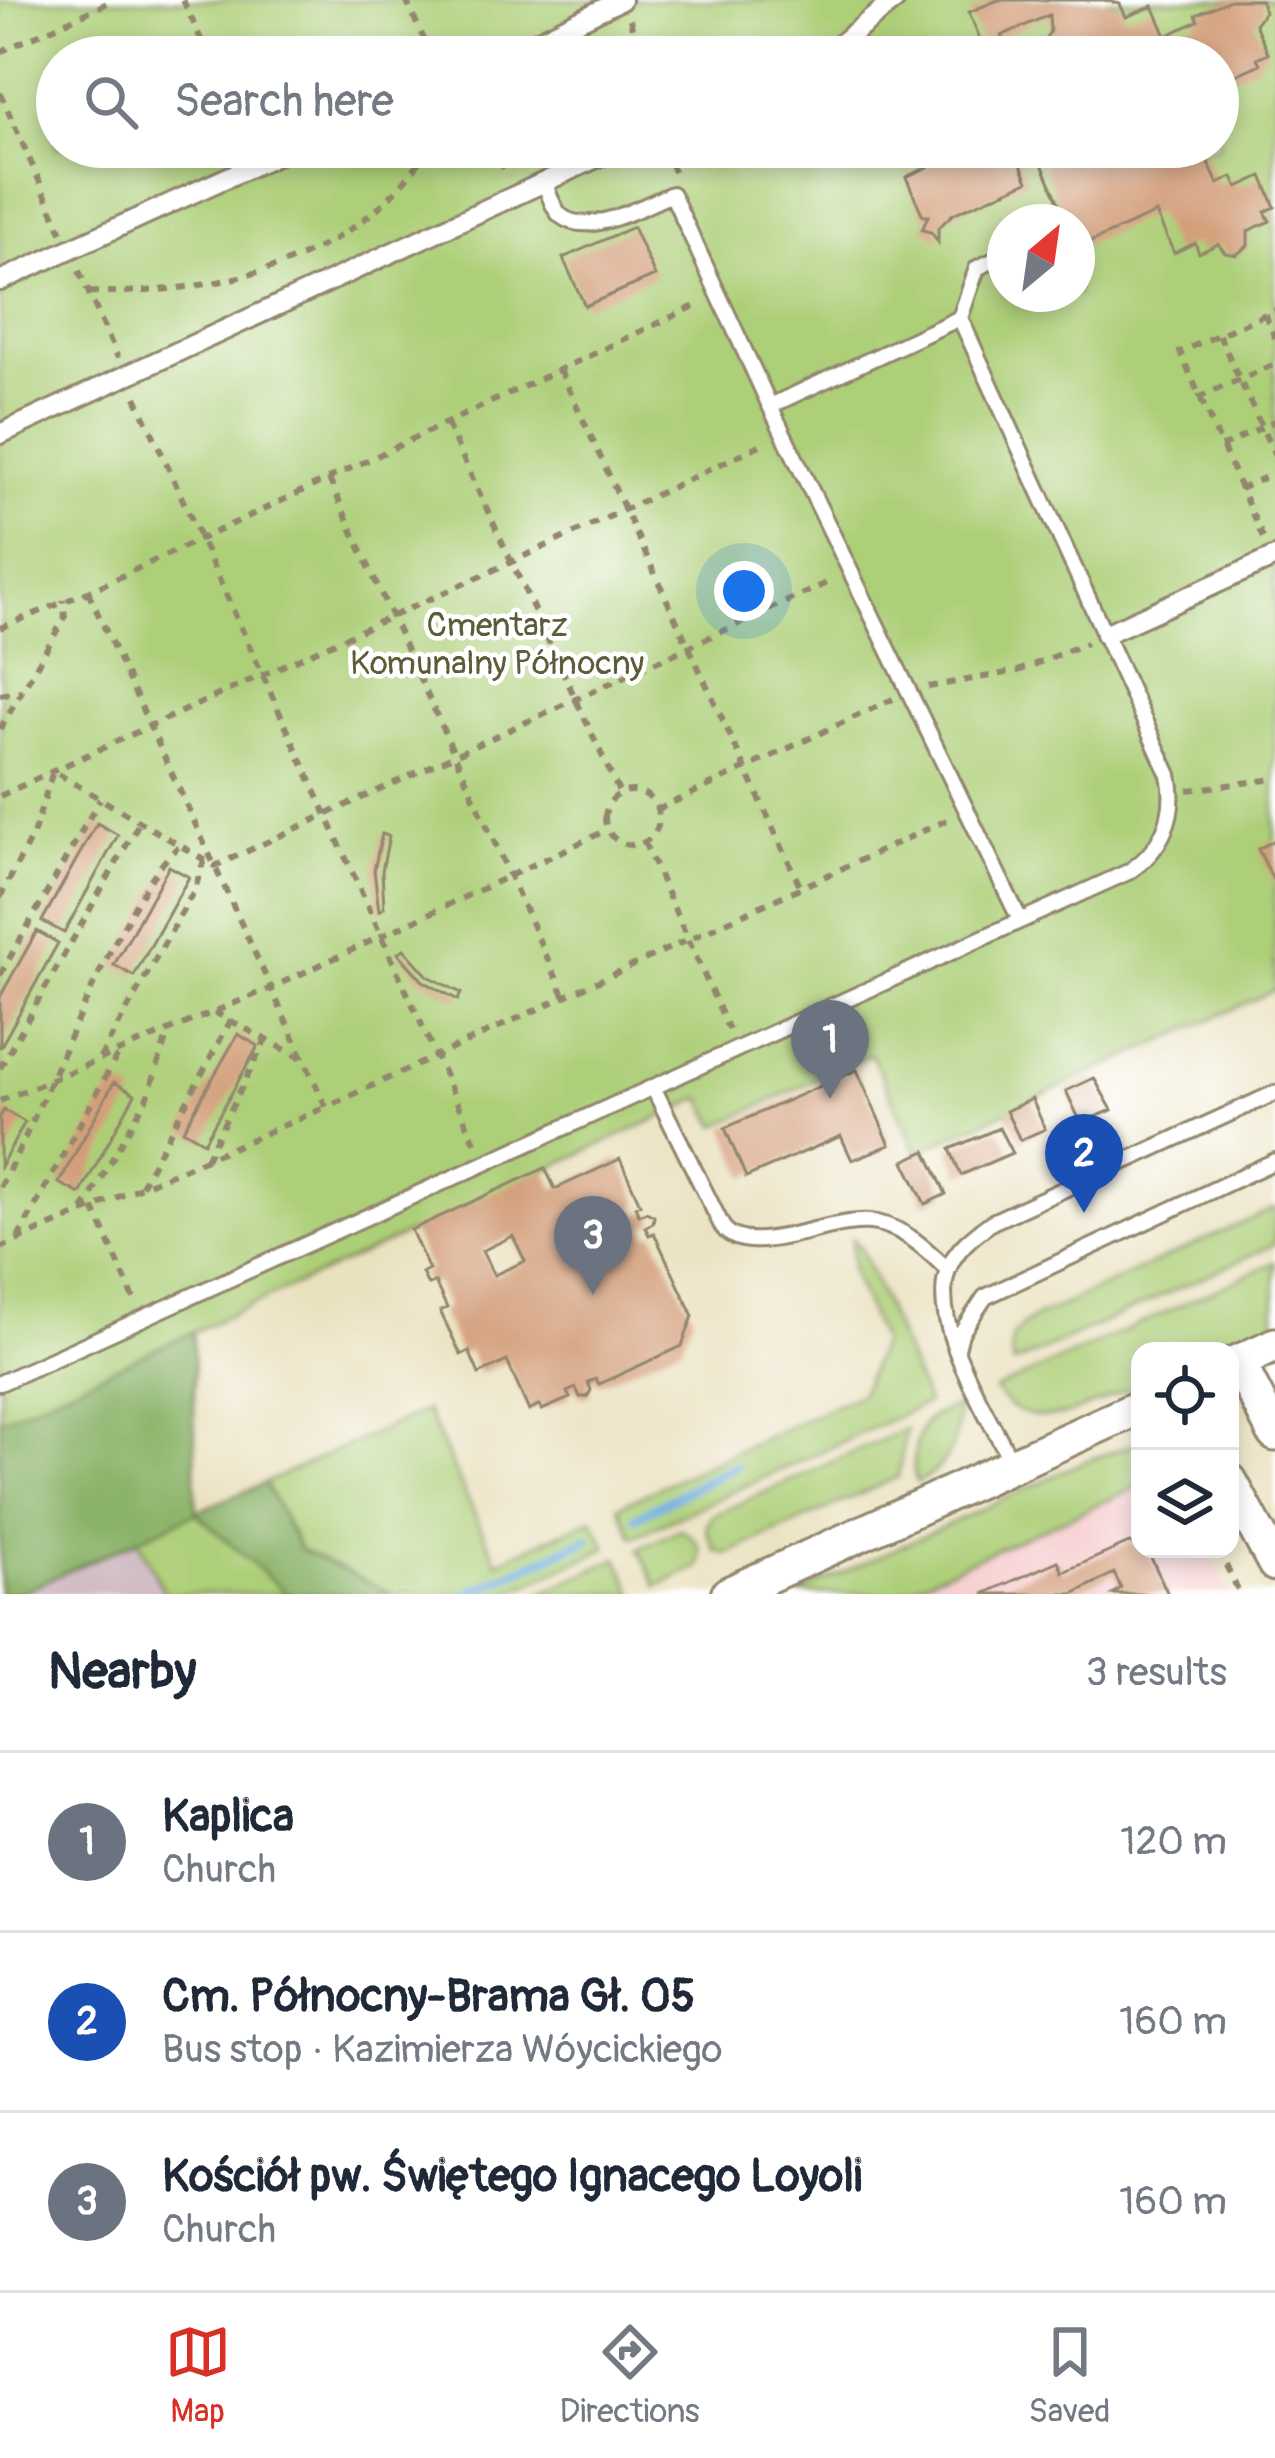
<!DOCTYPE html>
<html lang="en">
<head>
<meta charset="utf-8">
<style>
  :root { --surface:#fff; --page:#f6f6f7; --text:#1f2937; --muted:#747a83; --line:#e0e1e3; --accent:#d93025 }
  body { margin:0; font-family:Pangolin,sans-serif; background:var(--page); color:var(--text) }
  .controls { position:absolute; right:36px; bottom:36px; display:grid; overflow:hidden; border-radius:24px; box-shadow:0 6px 18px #0003 }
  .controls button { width:108px; height:108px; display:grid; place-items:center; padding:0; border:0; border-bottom:3px solid var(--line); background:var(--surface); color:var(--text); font:60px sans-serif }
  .compass { position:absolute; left:987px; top:204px; width:108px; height:108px; border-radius:50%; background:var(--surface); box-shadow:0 6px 18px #0003; rotate:29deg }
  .you { position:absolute; left:744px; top:591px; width:42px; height:42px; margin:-30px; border:9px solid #fff; border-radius:50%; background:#1a73e8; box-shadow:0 0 0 18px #1a73e833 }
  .badge { display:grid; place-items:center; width:78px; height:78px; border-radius:50%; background:var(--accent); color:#fff; font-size:39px; font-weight:700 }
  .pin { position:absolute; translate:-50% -99px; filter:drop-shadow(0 3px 6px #0008) }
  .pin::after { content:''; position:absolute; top:63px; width:42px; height:36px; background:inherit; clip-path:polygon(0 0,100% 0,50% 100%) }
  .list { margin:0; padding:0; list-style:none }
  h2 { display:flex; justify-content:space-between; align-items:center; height:156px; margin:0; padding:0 48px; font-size:51px }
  h2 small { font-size:39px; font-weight:400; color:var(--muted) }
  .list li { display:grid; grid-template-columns:78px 1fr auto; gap:36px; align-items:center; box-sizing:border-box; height:180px; padding:0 48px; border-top:3px solid var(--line) }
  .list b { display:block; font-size:45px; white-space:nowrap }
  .list p { margin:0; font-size:39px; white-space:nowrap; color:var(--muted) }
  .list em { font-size:39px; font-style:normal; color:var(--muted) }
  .icon { flex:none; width:66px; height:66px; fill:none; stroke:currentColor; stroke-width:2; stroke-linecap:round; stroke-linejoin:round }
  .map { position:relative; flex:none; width:1275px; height:1594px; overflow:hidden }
  .search { position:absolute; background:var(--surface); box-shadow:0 6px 18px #0003; left:36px; right:36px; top:36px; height:132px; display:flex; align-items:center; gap:30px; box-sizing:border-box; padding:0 42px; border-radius:66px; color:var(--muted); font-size:45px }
  .sheet { height:696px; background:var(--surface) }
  nav { display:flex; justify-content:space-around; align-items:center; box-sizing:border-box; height:168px; border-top:3px solid var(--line); background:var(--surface); font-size:33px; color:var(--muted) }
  nav a { display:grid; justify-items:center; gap:6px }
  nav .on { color:var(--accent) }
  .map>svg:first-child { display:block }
  .built { fill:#f7cfd0 }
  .industrial { fill:#d2bdc5 }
  .green { fill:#adcf78; stroke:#747c4b; stroke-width:3; fill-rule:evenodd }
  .forest { fill:#8ab268; stroke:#626e43; stroke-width:3 }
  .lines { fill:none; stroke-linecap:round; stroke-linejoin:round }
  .stream { stroke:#6dace0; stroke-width:9 }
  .building { fill:#d39e79; fill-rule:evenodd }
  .service-casing { stroke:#92866e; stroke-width:20 }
  .pedestrian-casing { stroke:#92866e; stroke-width:24 }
  .tertiary-casing { stroke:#92866e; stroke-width:39 }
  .path { stroke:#92866e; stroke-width:6; stroke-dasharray:9 9; stroke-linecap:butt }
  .service { stroke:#fff; stroke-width:14 }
  .pedestrian { stroke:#fff; stroke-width:18 }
  .tertiary { stroke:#fff; stroke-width:33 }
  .labels { text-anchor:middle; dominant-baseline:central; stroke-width:9; stroke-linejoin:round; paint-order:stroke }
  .park-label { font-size:33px; fill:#5d5c39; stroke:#fff }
</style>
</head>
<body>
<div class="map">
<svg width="1275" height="1594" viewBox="0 0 1275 1594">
  <rect width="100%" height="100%" fill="#fff"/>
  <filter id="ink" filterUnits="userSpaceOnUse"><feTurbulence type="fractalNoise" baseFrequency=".00833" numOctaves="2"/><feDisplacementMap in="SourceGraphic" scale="24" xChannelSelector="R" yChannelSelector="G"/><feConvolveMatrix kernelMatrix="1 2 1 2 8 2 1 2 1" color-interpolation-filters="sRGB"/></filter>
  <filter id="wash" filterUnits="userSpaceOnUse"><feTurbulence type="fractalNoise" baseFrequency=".004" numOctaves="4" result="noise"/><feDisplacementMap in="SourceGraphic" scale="48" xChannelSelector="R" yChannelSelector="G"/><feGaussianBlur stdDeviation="2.7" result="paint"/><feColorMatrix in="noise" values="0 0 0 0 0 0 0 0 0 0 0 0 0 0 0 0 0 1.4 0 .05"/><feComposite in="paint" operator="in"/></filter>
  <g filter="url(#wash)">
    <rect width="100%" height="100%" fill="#eae1bf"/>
    <!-- built -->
    <path class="built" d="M1140 1486V1549H1207L1230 1594H895Z"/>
    <!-- industrial -->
    <path class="industrial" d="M138 1539 165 1594H17Z"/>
    <!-- green -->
    <path class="green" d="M0 0H1275V990L917 1152 871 1054 717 1126 702 1098 193 1332 196 1513 287 1594H165L138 1540 17 1594H0ZM57 57H1218V147H57ZM1005 222H1077V294H1005Z
      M1275 1208V1244L1013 1364C1008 1342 1012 1331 1032 1319Z
      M852 1238 860 1247 927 1403 633 1537 619 1506 861 1393 881 1342 852 1273Z
      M1275 1262V1322L1211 1351H1140V1383C1095 1403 1032 1444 995 1390Z
      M957 1406C960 1441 949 1467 917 1483 910 1467 915 1431 930 1418 936 1413 950 1410 957 1406Z
      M426 1410 497 1562 592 1519 607 1548 506 1594H393L300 1550 265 1483Z
      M906 1429 898 1477 727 1554 715 1550 706 1528 712 1516Z
      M1140 1442V1486L895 1594H797L1086 1461Z
      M681 1529C698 1538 704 1549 699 1567L657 1586 639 1549Z
      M618 1558 634 1594H539Z"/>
    <!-- forest -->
    <path class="forest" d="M193 1332 196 1512 265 1483 300 1550 393 1594H287L196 1513 17 1594H0V1420Z"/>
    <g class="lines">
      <!-- stream -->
      <path class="stream" d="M636 1517 735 1466
        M466 1594 588 1539"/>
    </g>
    <g id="blocks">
      <!-- building -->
      <path class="building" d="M998 0H1104L1120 4 1126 17 1153 6 1166 36 1198 21 1196 15 1230 0H1261L1264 12 1255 24 1268 53 1257 58 1260 64 1218 83V57H1053L1047 43H1043L1050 31 1049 15 1001 36 1008 47 1021 51 1025 57H952L982 44 969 12Z
        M919 147H1201L1218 184 1233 177 1238 187 1262 176 1275 207 1265 212 1270 221 1248 231V246L1236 255 1225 253 1218 244 1199 253 1195 243 1174 253 1156 213 1079 247 1077 222H1067L1036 150 1018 158 1028 181 953 214 938 228V242L931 232 922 230 928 216H923L906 177 928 167Z
        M633 227 655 276 585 306 563 258Z
        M97 823 118 835 64 933 42 921Z
        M382 834 389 836 382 871 384 908 379 911 374 870Z
        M1275 840V884L1258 849Z
        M169 866 189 877 134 976 114 965Z
        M37 931 58 943 0 1048V997Z
        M404 949 428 976 461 993 458 1000 423 981 398 953Z
        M238 1034 258 1046 204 1142 183 1130Z
        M857 1070 890 1145 852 1160 841 1136 746 1177 725 1128Z
        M1094 1078 1112 1110 1081 1123 1066 1091Z
        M114 1082 135 1094 80 1194 59 1183Z
        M1032 1099 1045 1129 1020 1140 1006 1111Z
        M4 1110 25 1122 0 1167V1117Z
        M999 1128 1012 1153 961 1175 950 1149Z
        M926 1151 946 1194 925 1204 904 1161Z
        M620 1159 640 1204 635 1206 639 1215 646 1212 654 1216 653 1223 645 1227 649 1235 654 1233 693 1316 688 1329 682 1346 599 1384 596 1379 588 1382 591 1390 587 1397H580L576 1388 567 1392 570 1398 542 1410 540 1405 529 1411 507 1361 479 1374 469 1351 461 1355 440 1311 447 1308 435 1282 428 1285 422 1273 429 1270 411 1230 545 1168 555 1189ZM513 1236 525 1261 494 1275 482 1251Z
        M1129 1543 1147 1549 1168 1594H1113L1121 1588 1114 1573 1073 1594H983L1058 1561 1063 1572Z"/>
    </g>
  </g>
  <g filter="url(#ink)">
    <use href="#blocks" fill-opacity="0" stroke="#92866e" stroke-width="3"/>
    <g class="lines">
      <!-- service casing -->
      <g class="service-casing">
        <path id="service" d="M544 182C549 193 553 209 561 216 589 238 644 205 672 194L770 406 960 318
          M770 406 1020 920
          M653 1087 722 1226C747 1264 835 1213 877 1223 906 1229 927 1250 948 1270
          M957 1349 961 1333 985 1297 1275 1161
          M0 1383 1128 872C1161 851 1178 815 1169 775L960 318 977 268 1005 255
          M1013 1465C989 1415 928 1325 948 1270 955 1249 974 1235 992 1222L1275 1093"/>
      </g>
      <!-- pedestrian casing -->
      <g class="pedestrian-casing">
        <path id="pedestrian" d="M504 57 621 0
          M824 57 895 0
          M0 281 294 147
          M0 434 620 147
          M1105 634 1275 557"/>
      </g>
      <!-- tertiary casing -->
      <g class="tertiary-casing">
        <path id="tertiary" d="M1238 1362 1275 1434
          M1230 1366 1275 1345
          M1230 1481 1275 1564
          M728 1594 1140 1407"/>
      </g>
      <!-- path -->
      <path class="path" d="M183 0 209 57
        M406 0 432 57
        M630 19 638 57
        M0 52 114 0
        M0 93 62 232
        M487 147 510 175
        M664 147 675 174
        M79 271 118 358
        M89 292C217 295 358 264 429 147
        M1265 314 1275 338
        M1219 335 1275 456
        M560 370 801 888
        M136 397 476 1144
        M1198 398 1275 364
        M447 424 620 794
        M1221 447 1275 421
        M329 479 565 997
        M1240 489 1275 473
        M1263 538 1180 352 1275 310
        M88 592 326 1107 947 820
        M0 628 88 592 699 304
        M928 687 1018 671 1087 643
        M0 695 22 691
        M0 729 65 617 63 600
        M1188 790 1275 779
        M605 818a27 27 0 1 1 54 0a27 27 0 1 1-54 0Z
        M0 796C253 676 512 566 764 443
        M657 810 893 699
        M644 842 729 1030
        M0 898 34 832 53 771 215 866 831 581
        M0 975 100 799
        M214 1012 301 1058
        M100 1058 195 889 204 860
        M0 1068 139 823
        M0 1101 271 988 607 830
        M206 1159 266 1039
        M141 1186 231 1020
        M0 1187C43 1107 73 1021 116 940 135 906 149 874 178 847
        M94 1208 134 1299
        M83 1210 148 1096 169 1030
        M18 1238 118 1054
        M0 1248 326 1107
        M1218 1549 1240 1594"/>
      <!-- service -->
      <use href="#service" class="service"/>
      <!-- pedestrian -->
      <use href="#pedestrian" class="pedestrian"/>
      <!-- tertiary -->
      <use href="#tertiary" class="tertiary"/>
    </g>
  </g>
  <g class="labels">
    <!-- park labels -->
    <g class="park-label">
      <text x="497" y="625">Cmentarz<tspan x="497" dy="38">Komunalny Północny</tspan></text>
    </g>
  </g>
</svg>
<div class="controls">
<button><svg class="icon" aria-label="locate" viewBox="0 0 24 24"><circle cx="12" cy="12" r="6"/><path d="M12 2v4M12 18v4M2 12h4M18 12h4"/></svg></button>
<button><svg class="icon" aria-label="layers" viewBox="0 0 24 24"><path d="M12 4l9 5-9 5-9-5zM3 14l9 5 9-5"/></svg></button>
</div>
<svg class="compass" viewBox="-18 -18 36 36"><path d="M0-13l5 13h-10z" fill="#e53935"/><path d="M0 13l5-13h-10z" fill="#747a83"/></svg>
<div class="you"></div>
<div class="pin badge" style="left:830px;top:1099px;background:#6b7280">1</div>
<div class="pin badge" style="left:1084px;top:1213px;background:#1a4fb4">2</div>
<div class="pin badge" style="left:593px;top:1295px;background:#6b7280">3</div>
<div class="search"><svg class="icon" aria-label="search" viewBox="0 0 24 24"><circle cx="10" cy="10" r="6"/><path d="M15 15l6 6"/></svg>Search here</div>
</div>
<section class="sheet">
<h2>Nearby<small>3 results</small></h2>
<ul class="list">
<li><span class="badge" style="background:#6b7280">1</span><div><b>Kaplica</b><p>Church</p></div><em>120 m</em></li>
<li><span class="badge" style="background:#1a4fb4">2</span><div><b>Cm. Północny-Brama Gł. 05</b><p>Bus stop · Kazimierza Wóycickiego</p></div><em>160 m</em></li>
<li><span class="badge" style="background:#6b7280">3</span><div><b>Kościół pw. Świętego Ignacego Loyoli</b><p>Church</p></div><em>160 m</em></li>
</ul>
</section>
<nav>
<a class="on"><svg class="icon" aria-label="map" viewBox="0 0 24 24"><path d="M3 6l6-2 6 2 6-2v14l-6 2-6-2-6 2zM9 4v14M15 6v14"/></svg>Map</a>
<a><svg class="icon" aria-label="directions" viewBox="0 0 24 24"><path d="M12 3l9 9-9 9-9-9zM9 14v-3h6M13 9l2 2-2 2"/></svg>Directions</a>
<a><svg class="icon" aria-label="saved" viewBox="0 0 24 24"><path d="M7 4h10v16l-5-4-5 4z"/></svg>Saved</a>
</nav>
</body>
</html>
